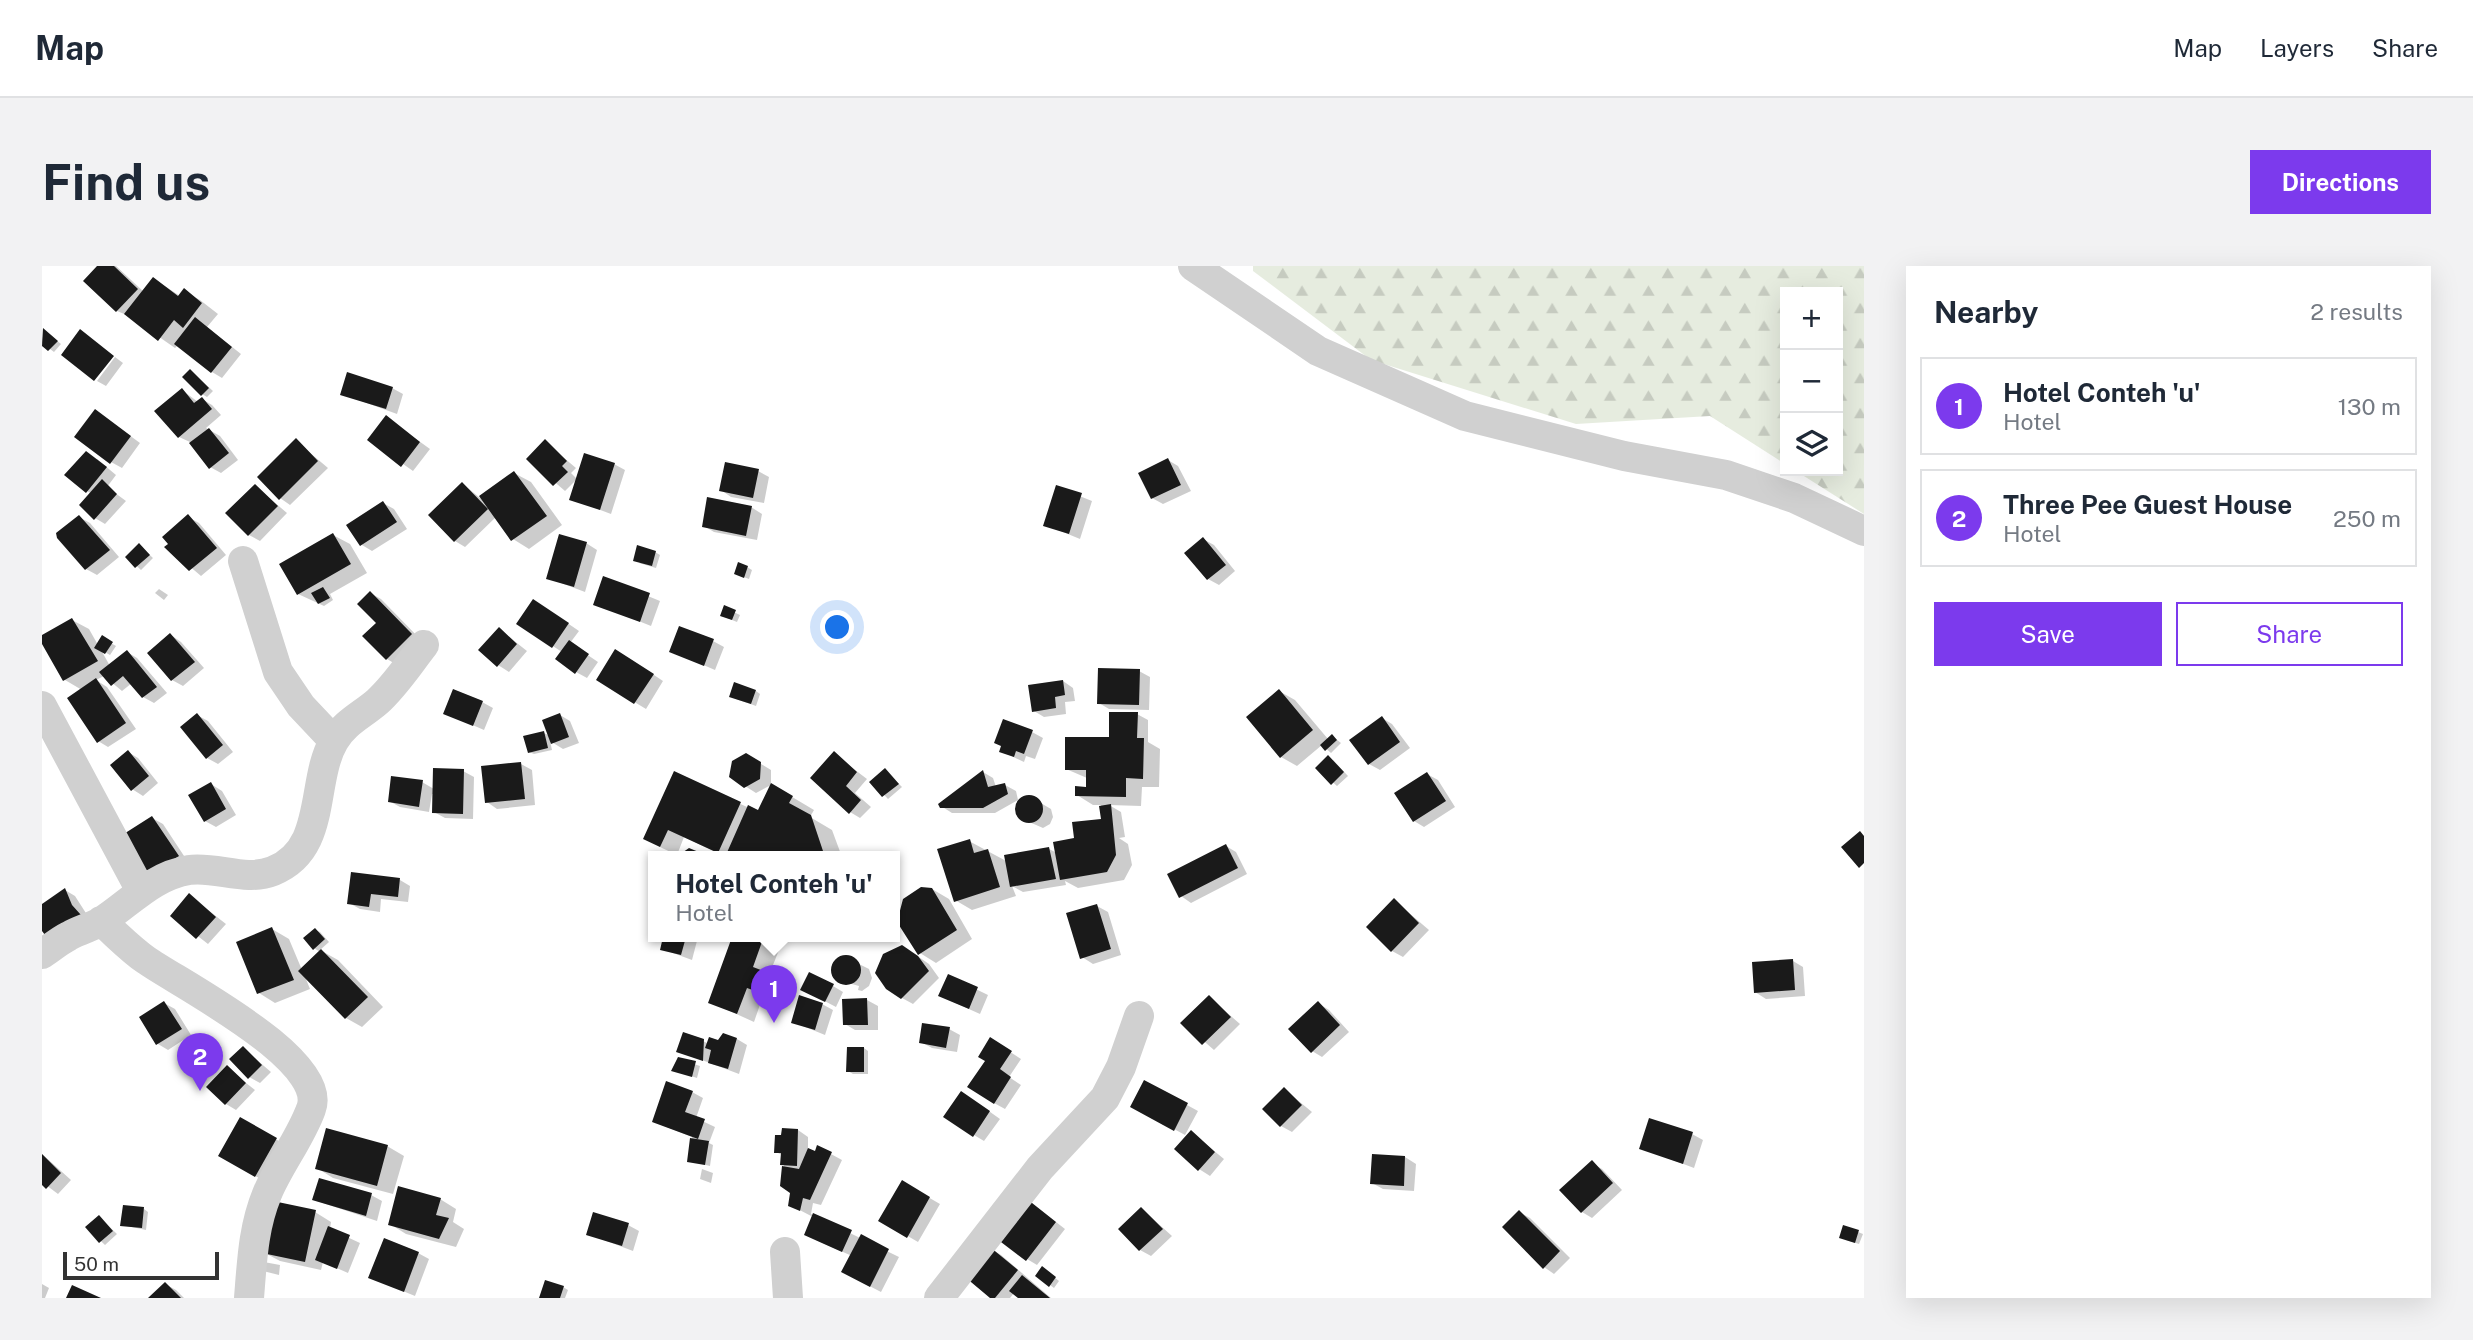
<!DOCTYPE html>
<html lang="en">
<head>
<meta charset="utf-8">
<style>
  :root { --surface:#fff; --page:#f2f2f3; --text:#1f2937; --muted:#747a83; --line:#e0e1e3; --accent:#7c3aed }
  body { margin:0; font-family:"Public Sans",sans-serif; background:var(--page); color:var(--text) }
  .controls { position:absolute; right:21px; top:21px; display:grid; overflow:hidden; border-radius:0px; box-shadow:0 7px 28px #0002 }
  .controls button { width:63px; height:63px; display:grid; place-items:center; padding:0; border:0; border-bottom:2px solid var(--line); background:var(--surface); color:var(--text); font:35px sans-serif }
  .scale { position:absolute; left:21px; bottom:18px; width:156px; box-sizing:border-box; padding-left:7px; border:4px solid #333; border-top:0; font-size:19px; line-height:24px; white-space:nowrap; color:#333; -webkit-text-stroke:5px #fff; paint-order:stroke }
  .you { position:absolute; left:796px; top:362px; width:24px; height:24px; margin:-18px; border:5px solid #fff; border-radius:50%; background:#1a73e8; box-shadow:0 0 0 10px #1a73e833 }
  .badge { display:grid; place-items:center; width:46px; height:46px; border-radius:50%; background:var(--accent); color:#fff; font-size:23px; font-weight:700 }
  .pin { position:absolute; translate:-50% -58px; filter:drop-shadow(0 2px 4px #0008) }
  .pin::after { content:''; position:absolute; top:37px; width:24px; height:21px; background:inherit; clip-path:polygon(0 0,100% 0,50% 100%) }
  .popup { position:absolute; left:606px; top:585px; width:252px; height:91px; box-sizing:border-box; display:grid; place-content:center; border-radius:0px; background:var(--surface); filter:drop-shadow(0 2px 5px #0005); font-size:23px; white-space:nowrap; color:var(--muted) }
  .popup b { font-size:26px; color:var(--text) }
  .popup::after { content:''; position:absolute; left:50%; top:100%; margin-left:-14px; border:14px solid transparent; border-top-color:var(--surface) }
  .list { margin:0; padding:0; list-style:none }
  h2 { display:flex; justify-content:space-between; align-items:center; height:91px; margin:0; padding:0 28px; font-size:30px }
  h2 small { font-size:23px; font-weight:400; color:var(--muted) }
  .list li { display:grid; grid-template-columns:46px 1fr auto; gap:21px; align-items:center; box-sizing:border-box; height:98px; margin:0 14px 14px; padding:0 14px; border:2px solid var(--line); border-radius:0px }
  .list b { display:block; font-size:26px; white-space:nowrap }
  .list p { margin:0; font-size:23px; white-space:nowrap; color:var(--muted) }
  .list em { font-size:23px; font-style:normal; color:var(--muted) }
  .actions { display:flex; gap:14px; padding:21px 28px }
  .actions a { flex:1; padding:16px 0; border:2px solid var(--accent); border-radius:0px; text-align:center; font-size:24px; color:var(--accent) }
  .actions .main { background:var(--accent); color:#fff }
  .icon { flex:none; width:38px; height:38px; fill:none; stroke:currentColor; stroke-width:2; stroke-linecap:round; stroke-linejoin:round }
  .map { position:relative; flex:none; width:1822px; height:1032px; overflow:hidden; border-radius:0px }
  header { display:flex; align-items:center; gap:42px; box-sizing:border-box; height:98px; padding:0 35px; background:var(--surface); border-bottom:2px solid var(--line) }
  header strong { font-size:33px }
  nav { display:flex; gap:38px; margin-inline-start:auto; font-size:24px }
  .intro { display:flex; align-items:center; justify-content:space-between; box-sizing:border-box; height:168px; padding:0 42px }
  h1 { margin:0; font-size:49px }
  .button { padding:18px 32px; border-radius:0px; background:var(--accent); color:#fff; font-size:24px; font-weight:700 }
  main { display:flex; gap:42px; padding:0 42px }
  aside { flex:1; background:var(--surface); border-radius:0px; box-shadow:0 7px 28px #0002 }
  .map>svg:first-child { display:block }
  .forest { fill:url(#forest-firs) }
  .shadow { fill:#0003 }
  .building { fill:#1a1a1a }
  .lines { fill:none; stroke-linecap:round; stroke-linejoin:round }
  .minor { stroke:#d0d0d0; stroke-width:30 }
</style>
</head>
<body>
<header>
<strong>Map</strong>
<nav><a>Map</a><a>Layers</a><a>Share</a></nav>
</header>
<div class="intro"><h1>Find us</h1><a class="button">Directions</a></div>
<main>
<div class="map">
<svg width="1822" height="1032" viewBox="0 0 1822 1032">
  <defs>
    <pattern id="forest-firs" width="22" height="20" patternUnits="userSpaceOnUse" patternTransform="scale(1.75)"><rect width="22" height="20" fill="#e6ecdf"/><path d="M5 1l3.5 6h-7zM16 11l3.5 6h-7z" fill="#c6cbc0"/></pattern>
  </defs>
  <rect width="100%" height="100%" fill="#fff"/>
  <!-- forest -->
  <path class="forest" d="M1211 0H1822V248L1754 205H1796V26H1743V198L1668 150 1534 158 1329 94 1211 5Z"/>
  <!-- shadow -->
  <path class="shadow" d="M57 0H74L102 26 112 13 138 30 142 25 158 34 176 48 165 61 199 88 180 112 170 106 136 79 133 82 87 50 75 45Z
    M2 64 19 78 12 86 0 77Z
    M73 91 81 97 64 120 55 115Z
    M149 105 171 125 165 131 160 128Z
    M350 122 361 128 355 148 300 128Z
    M140 124 156 136 160 133 170 139 179 149 164 162 178 170 196 194 179 207 168 201 148 176 137 171Z
    M64 152 98 177 80 202 69 196Z
    M345 152 388 183 371 205 327 174Z
    M254 175 286 202 248 239 238 232Z
    M503 176 534 202 529 207 535 213 523 225 486 193Z
    M55 193 74 209 65 221 84 235 63 258 53 252 50 228 45 225Z
    M1126 194 1136 200 1149 225 1121 238 1110 232Z
    M572 198 583 204 569 248 529 233Z
    M716 205 727 211 722 237 689 231 679 224Z
    M472 207 489 216 520 259 487 283 471 273 454 251 423 281 413 275 421 218 438 232Z
    M213 220 245 247 218 275 207 269Z
    M1015 221 1050 235 1038 273 1004 259Z
    M341 237 352 243 365 263 330 285 320 279Z
    M709 241 720 248 715 274 672 266 662 260Z
    M37 251 48 257 77 291 55 309 44 303Z
    M146 251 157 257 184 289 159 310 125 281Z
    M291 269 308 278 325 307 288 328 291 334 282 340 256 328Z
    M1161 273 1172 279 1193 305 1177 319 1166 313Z
    M544 277 555 284 543 326 506 312Z
    M97 279 111 292 99 304 85 291Z
    M613 286 618 289 614 302 597 297Z
    M705 301 710 304 707 313 699 310Z
    M562 312 618 335 609 360 554 338Z
    M117 323 126 329 122 334 113 327Z
    M328 327 339 333 380 375 355 399 345 393Z
    M502 341 537 365 528 377 556 396 545 412 534 406 520 386 477 358Z
    M683 342 698 349 695 356 685 352Z
    M30 354 47 363 56 379 60 372 74 380 68 389 59 384 68 400 85 386 95 392 125 427 112 437 101 431 90 417 80 425 62 410 54 414 65 421 94 463 66 481 56 475 40 424 23 414 0 375V371Z
    M457 363 485 385 467 406 456 399Z
    M129 369 139 376 162 402 141 420 130 414 108 387Z
    M671 375 682 381 673 404 629 385Z
    M585 391 621 415 604 443 556 414Z
    M1097 405 1108 411 1107 444 1067 443 1057 437Z
    M1021 415 1031 422 1033 435 1023 436 1024 448 1002 451 992 445Z
    M714 425 718 428 714 440 694 433Z
    M1237 425 1253 434 1286 473 1290 470 1299 477 1289 487 1280 479 1255 500 1239 491Z
    M440 436 451 442 442 464 403 447Z
    M1095 448 1106 454V476L1118 483 1117 521H1100L1099 540 1067 539 1079 546 1083 571 1077 572 1086 578 1090 599 1082 614 1036 622 1023 615 1024 619 981 626 970 620 974 630 930 644 913 634 927 575 966 596 1007 583 1015 587 1061 554 1059 539H1051L1035 529 1045 522V512L1024 503 1075 473Z
    M155 449 166 455 191 486 176 498 165 492Z
    M518 449 528 455 537 477 521 483 508 475 510 484 492 488 487 486 502 467 508 470Z
    M1340 452 1350 458 1368 482 1338 504 1327 498Z
    M990 466 1001 472 993 493 984 490 982 496 959 485Z
    M86 486 96 492 116 517 101 530 90 523Z
    M792 488 825 513 813 527 829 541 818 552 808 546Z
    M704 489 729 504V519L714 527 703 520Z
    M1291 494 1306 510 1295 520 1275 502Z
    M479 498 490 504 493 539 455 543 445 536Z
    M421 505 432 511 431 553 403 552 392 546V528H390L387 546 358 541 347 535 380 516 392 523Z
    M844 505 860 521 846 533 830 516Z
    M941 506 951 512 954 521 963 519 974 525 976 534 953 547H910L899 540Z
    M633 508 716 546 730 519 772 544 768 551 790 564 800 591H684L642 571 635 589 620 582 604 573Z
    M1385 508 1396 514 1413 541 1382 561 1372 555Z
    M169 518 180 525 194 549 174 561 163 555Z
    M990 532 1009 543 1011 551 1008 558 1001 562 978 552 975 541 979 534Z
    M110 552 121 558 146 596 116 616Z
    M1184 580 1194 586 1205 608 1149 637 1139 630Z
    M358 614 368 620 366 636 339 633 338 646 318 643 307 637Z
    M890 623 907 633 930 673 894 697 878 687Z
    M23 624 33 630 49 655 0 661V640Z
    M148 630 184 658 166 678 130 650Z
    M1353 635 1387 664 1361 691 1350 685Z
    M1055 640 1066 646 1079 689 1051 698 1040 691Z
    M230 663 247 673 260 704 278 686 272 682 273 664 278 666 287 676 278 684 296 694 341 741 320 761 304 752 262 708 268 723 233 737 217 727Z
    M623 671H656L650 694 620 683Z
    M692 671H712L737 684 727 709 742 718 736 735 721 730 712 756 668 736Z
    M871 687 887 698 897 712 871 738 860 732Z
    M803 691 827 703 830 712 827 720 820 725 816 724 817 720 795 714 791 707 795 694Z
    M1751 695 1761 701 1763 730 1724 733 1713 726Z
    M907 710 946 729 938 748 909 735Z
    M791 720 801 726 794 741 771 729Z
    M1167 731 1198 758 1172 784 1141 757Z
    M825 734 836 740V764H813L803 758Z
    M122 737 133 743 149 769 126 784 116 778Z
    M1276 737 1287 744 1307 766 1280 791 1270 785Z
    M780 738 791 744 783 769 751 756Z
    M907 763 918 769 915 786 890 782 879 776Z
    M695 773 705 779 697 808 636 785 661 775 667 778Z
    M959 780 979 793 967 811 979 819 963 843 952 837Z
    M201 782 229 806 218 817 207 811Z
    M822 782 826 785V808H811L806 805Z
    M637 793 658 800 655 812 631 804Z
    M185 802 213 824 194 844 184 838Z
    M1103 816 1156 845 1143 869 1090 840Z
    M1242 823 1270 846 1250 866 1239 860Z
    M650 826 661 832 654 852 673 861 667 877 671 879 668 900 647 895 650 871 612 856Z
    M930 833 958 853 942 875 932 869Z
    M198 853 244 879 224 916 178 890Z
    M756 864 766 871V883L774 887 776 881 800 894 779 939 771 937 769 948 857 991 839 1026 812 1012 810 990 774 974 771 951 748 939 750 926 739 919 742 900 740 889 734 886Z
    M1149 866 1182 893 1168 910 1157 903Z
    M1650 868 1661 874 1652 902 1599 882Z
    M345 880 362 890 351 928 291 912 275 902Z
    M0 888 29 914 16 928 0 916Z
    M1363 891 1374 898 1372 925 1341 923 1330 917Z
    M1550 897 1560 903 1580 924 1550 952 1540 946Z
    M660 903 671 907 669 917 658 913Z
    M860 916 898 938 876 976 838 954Z
    M329 929 340 935 335 955 272 934Z
    M398 933 414 943 411 956 422 963 414 981 364 968 348 958Z
    M996 942 1023 963 995 999 985 993Z
    M102 943 106 946 104 964 80 959Z
    M1100 943 1130 970 1109 990 1098 984 1079 963Z
    M273 946 289 956 288 963 318 977 306 1007 281 996 279 1004 238 995 221 986Z
    M1477 946 1488 952 1528 992 1512 1008 1502 1001Z
    M57 951 75 968 63 979 45 962Z
    M586 959 597 965 591 985 546 968Z
    M1816 966 1821 968 1817 978 1804 974Z
    M949 983 959 989 1009 1032H979L972 1027 968 1032H951Z
    M376 987 387 993 373 1030 329 1012Z
    M222 996 238 999 237 1009 221 1005Z
    M1005 1005 1017 1015 1012 1022 1008 1019Z
    M0 1018 7 1022 3 1032H0Z
    M123 1018 134 1024 142 1032H108Z
    M521 1021 526 1024 523 1032H501Z"/>
  <!-- building -->
  <path class="building" d="M55 0H72L96 23 74 46 41 15Z
    M111 11 136 30 142 22 160 37 141 62 132 54 116 75 82 48Z
    M153 51 190 81 169 107 132 78Z
    M1 62 16 75 6 85 0 80Z
    M38 63 72 90 52 115 19 89Z
    M148 103 167 122 159 130 140 111Z
    M305 106 351 121 344 143 298 129Z
    M140 122 152 137 160 131 170 143 136 172 112 145Z
    M53 143 89 170 68 198 32 171Z
    M344 149 378 176 359 201 325 174Z
    M167 162 187 187 167 203 147 177Z
    M254 172 276 195 237 234 215 211Z
    M503 173 525 195 520 200 526 206 511 220 484 193Z
    M44 185 65 201 44 227 22 209Z
    M542 187 573 197 558 244 527 234Z
    M1126 192 1139 219 1109 233 1096 207Z
    M683 196 717 203 711 232 677 225Z
    M472 205 505 250 469 275 437 230Z
    M60 213 75 228 52 254 37 239Z
    M420 216 446 243 412 276 386 249Z
    M213 218 236 240 206 270 183 247Z
    M1014 219 1040 227 1027 268 1001 260Z
    M665 231 710 240 704 270 660 261Z
    M341 235 355 256 318 280 304 259Z
    M146 248 175 282 147 305 122 281 126 278 120 271Z
    M37 249 68 284 43 304 15 272 14 267Z
    M291 267 309 298 255 329 237 298Z
    M517 268 545 276 532 321 504 313Z
    M1161 271 1184 299 1165 314 1142 287Z
    M97 277 108 289 93 302 83 291Z
    M595 279 614 285 610 300 591 295Z
    M696 296 706 300 702 312 692 308Z
    M561 310 608 327 598 356 551 339Z
    M281 321 288 332 276 338 269 327Z
    M328 325 370 368 344 394 320 370 334 357 315 338Z
    M491 333 527 357 510 382 474 358Z
    M682 339 694 344 690 354 678 350Z
    M30 352 56 395 21 415 0 378V369Z
    M637 360 672 373 662 400 627 386Z
    M457 361 475 378 455 401 436 384Z
    M128 367 153 396 129 415 105 387Z
    M60 369 71 376 63 388 52 382Z
    M527 374 547 388 533 408 513 393Z
    M573 383 612 408 592 438 554 414Z
    M85 384 115 421 100 432 81 410 69 420 57 406Z
    M1056 402 1098 403 1097 439 1055 438Z
    M54 412 84 457 55 477 25 432Z
    M1021 414 1023 429 1013 431 1014 442 990 446 986 419Z
    M692 416 714 424 709 438 687 431Z
    M411 423 441 435 431 460 401 448Z
    M1237 423 1271 464 1238 492 1204 451Z
    M1067 446H1096L1095 472H1102L1101 513 1084 512V531L1033 530V520L1044 521V504H1023V471H1067Z
    M155 447 181 479 164 493 138 461Z
    M518 447 527 471 509 478 500 454Z
    M1340 450 1358 476 1326 499 1307 474Z
    M961 453 991 464 982 488 974 485 972 491 957 486 959 480 952 477Z
    M502 465 506 482 486 487 481 470Z
    M1290 468 1295 474 1283 485 1278 479Z
    M86 484 107 510 89 525 68 499Z
    M792 485 815 506 804 520 819 534 807 548 768 512Z
    M704 487 719 496 718 513 702 522 687 511 690 495Z
    M1286 489 1302 506 1289 519 1273 502Z
    M479 496 483 533 443 537 439 500Z
    M391 502 422 503 421 548 390 547Z
    M843 502 857 518 840 531 827 516Z
    M941 504 946 521 963 517 966 528 941 542H898L896 538Z
    M632 505 699 536 676 587 626 564 618 581 601 573Z
    M1385 506 1404 535 1371 556 1352 527Z
    M349 510 381 514 377 541 346 536Z
    M169 516 184 543 162 556 146 529Z
    M729 517 751 530 747 537 769 549 783 591H683L706 539 716 544Z
    M973 543a14 14 0 1 1 28 0a14 14 0 1 1-28 0Z
    M1069 538 1074 589 1065 606 1018 614 1011 576 1032 572 1030 556 1059 553 1057 540Z
    M110 550 137 590 104 611 77 571Z
    M1818 565 1822 570V597L1817 602 1799 581Z
    M928 573 932 587 946 583 958 621 912 636 895 583Z
    M1184 578 1196 602 1137 632 1125 608Z
    M1007 581 1014 613 968 621 962 589Z
    M647 582 669 591H634Z
    M309 606 358 612 356 631 329 628 327 641 305 638Z
    M879 621 890 622 915 664 876 689 855 656 861 633Z
    M23 622 30 639 39 649 6 673 0 665V638Z
    M147 627 174 651 154 673 128 650Z
    M1352 632 1377 657 1349 686 1324 661Z
    M1055 638 1069 683 1038 693 1024 647Z
    M230 661 252 714 215 728 194 676Z
    M273 662 283 673 271 684 261 672Z
    M621 671H644L639 689 618 684Z
    M690 671 721 673 711 701 727 707 719 727 705 722 695 748 666 737Z
    M860 679 876 690 887 705 859 733 844 723 833 707 841 688Z
    M279 683 326 731 303 753 256 705Z
    M789 704a15 15 0 1 1 30 0a15 15 0 1 1-30 0Z
    M1751 693 1753 724 1712 727 1710 696Z
    M767 706 792 718 783 736 758 724Z
    M906 708 936 721 927 743 896 730Z
    M757 729 781 737 773 764 749 757Z
    M1167 729 1189 751 1160 779 1138 757Z
    M825 732 826 759H801L800 733Z
    M122 735 140 763 114 779 97 751Z
    M1276 735 1298 759 1269 787 1246 763Z
    M880 757 908 761 904 782 877 777Z
    M641 766 662 773 661 795 634 786Z
    M681 767 695 772 686 803 666 797 669 784 663 782 667 771 676 774Z
    M948 771 970 785 958 803 969 811 952 838 925 821 943 795 936 791Z
    M201 780 220 799 206 813 187 793Z
    M805 781H822V806H804Z
    M636 791 654 795 650 811 629 805Z
    M185 799 204 817 183 839 164 821Z
    M1102 814 1146 837 1132 865 1088 841Z
    M624 815 651 825 643 846 663 853 656 873 610 856Z
    M1242 821 1260 839 1238 861 1220 843Z
    M919 825 948 845 931 871 901 851Z
    M198 851 235 872 213 911 176 890Z
    M1607 852 1651 866 1641 898 1597 883Z
    M284 862 346 879 335 920 273 903Z
    M740 862 756 863 755 900 738 899 739 887H732L733 869H739Z
    M1149 864 1173 886 1156 905 1132 883Z
    M648 872 667 875 663 899 645 896Z
    M775 879 790 886 768 934 761 932 758 945 746 940 748 927 738 920 740 900 757 903 766 882 773 885Z
    M0 888 19 907 4 923 0 919Z
    M1330 888 1363 890 1362 920 1328 918Z
    M1550 894 1571 917 1539 947 1517 924Z
    M277 912 330 927 324 950 270 934Z
    M860 914 888 931 865 972 836 955Z
    M356 920 399 932 394 949 407 952 397 973 346 959Z
    M985 933 1014 956 984 995 955 973Z
    M231 935 274 944 263 996 220 987Z
    M81 939 102 941 100 962 78 960Z
    M1099 941 1121 963 1097 985 1076 963Z
    M1477 944 1518 985 1501 1003 1460 961Z
    M551 946 587 957 580 980 544 969Z
    M771 947 810 964 800 986 762 969Z
    M57 949 71 965 57 977 43 961Z
    M1801 959 1817 964 1813 977 1797 972Z
    M286 960 308 969 295 1003 273 994Z
    M819 968 847 983 828 1021 799 1006Z
    M342 972 377 986 362 1026 326 1012Z
    M948 981 976 1004 953 1032H948L923 1011Z
    M1000 1000 1014 1011 1007 1021 993 1010Z
    M980 1009 1008 1032H976L967 1025Z
    M503 1014 522 1020 518 1032H497Z
    M123 1016 139 1032H106Z
    M30 1019 59 1032H24Z"/>
  <g class="lines">
    <!-- minor -->
    <path class="minor" d="M1151 0 1276 85 1423 150 1582 190 1684 209 1752 232 1822 265
      M201 295 236 406 259 440 292 475
      M0 440 99 625
      M59 655C74 668 88 683 104 694 138 718 288 794 269 843 258 873 237 899 225 928 211 962 210 996 207 1032
      M0 688C9 682 17 675 27 670 37 664 50 661 60 655 89 636 111 610 147 604 174 600 204 616 231 605 286 583 268 516 292 475 302 457 320 449 335 436 353 420 367 398 382 379
      M743 986 746 1032
      M897 1032 998 902 1063 832 1079 801 1097 750"/>
  </g>
</svg>
<div class="controls">
<button>+</button>
<button>−</button>
<button><svg class="icon" aria-label="layers" viewBox="0 0 24 24"><path d="M12 4l9 5-9 5-9-5zM3 14l9 5 9-5"/></svg></button>
</div>
<div class="scale">50 m</div>
<div class="you"></div>
<div class="pin badge" style="left:732px;top:757px">1</div>
<div class="popup"><b>Hotel Conteh 'u'</b>Hotel</div>
<div class="pin badge" style="left:158px;top:825px">2</div>
</div>
<aside>
<h2>Nearby<small>2 results</small></h2>
<ul class="list">
<li><span class="badge">1</span><div><b>Hotel Conteh 'u'</b><p>Hotel</p></div><em>130 m</em></li>
<li><span class="badge">2</span><div><b>Three Pee Guest House</b><p>Hotel</p></div><em>250 m</em></li>
</ul>
<div class="actions"><a class="main">Save</a><a>Share</a></div>
</aside>
</main>
</body>
</html>
